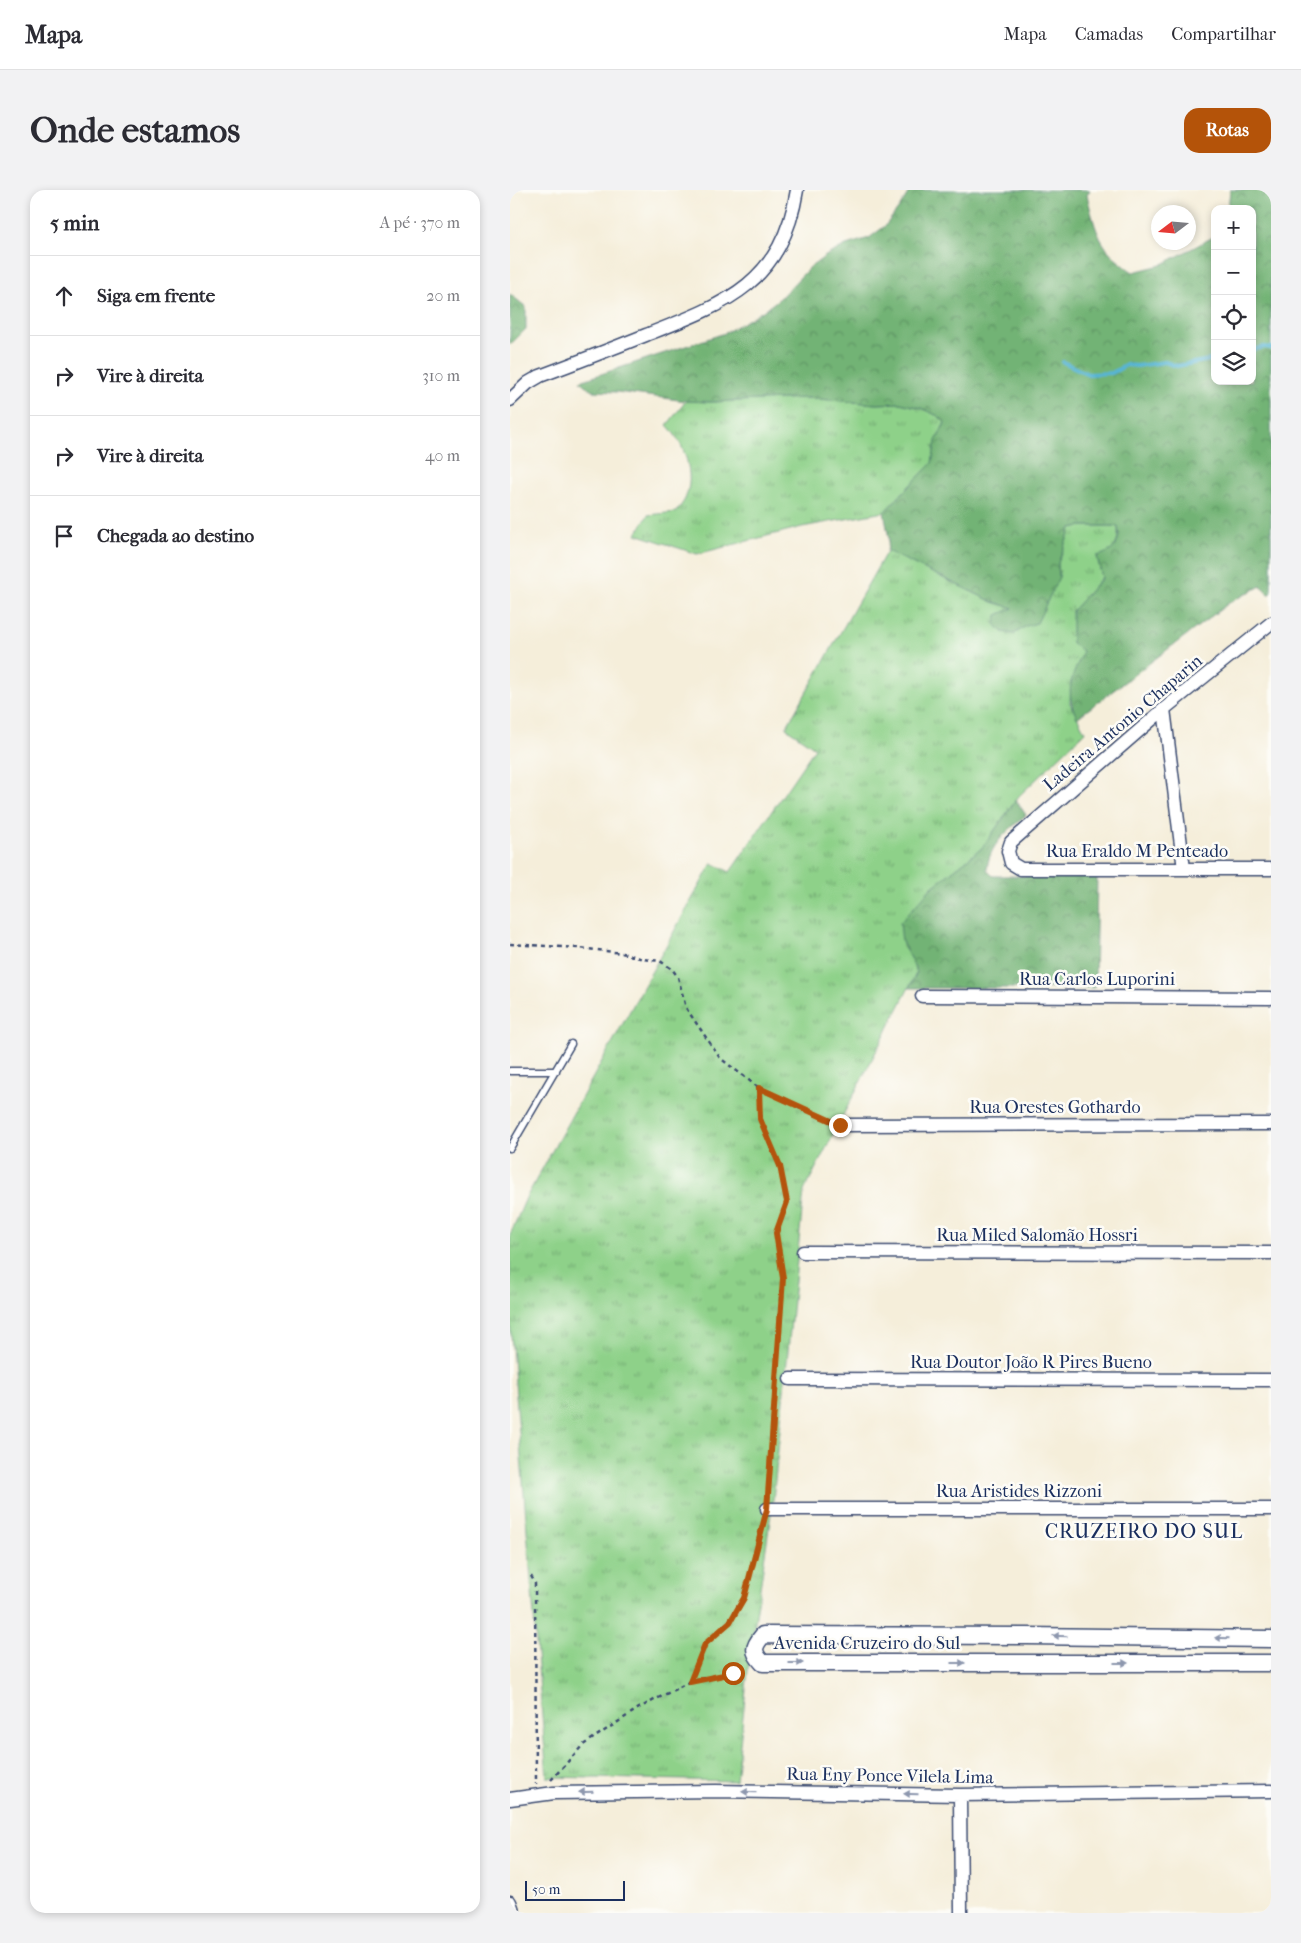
<!DOCTYPE html>
<html lang="pt">
<head>
<meta charset="utf-8">
<style>
  :root { --surface:#fff; --page:#f2f2f3; --text:#2b2b33; --muted:#7c7c81; --line:#e1e1e2; --accent:#b45309 }
  body { margin:0; font-family:"IM FELL French Canon",serif; background:var(--page); color:var(--text) }
  .controls { position:absolute; right:15px; top:15px; display:grid; overflow:hidden; border-radius:10px; box-shadow:0 2px 8px #0003 }
  .controls button { width:45px; height:45px; display:grid; place-items:center; padding:0; border:0; border-bottom:1px solid var(--line); background:var(--surface); color:var(--text); font:25px sans-serif }
  .compass { position:absolute; left:641px; top:15px; width:45px; height:45px; border-radius:50%; background:var(--surface); box-shadow:0 2px 8px #0003; rotate:254deg }
  .scale { position:absolute; left:15px; bottom:12px; width:100px; box-sizing:border-box; padding-left:5px; border:2px solid #1b2f5e; border-top:0; font-size:14px; line-height:18px; white-space:nowrap; color:#1b2f5e; -webkit-text-stroke:4px #fdfcf7; paint-order:stroke }
  .stop { position:absolute; width:15px; height:15px; margin:-11px; border:4px solid #b45309; border-radius:50%; background:#fff }
  .stop.end { background:#b45309; border-color:#fff; box-shadow:0 1px 5px #0008 }
  .list { margin:0; padding:0; list-style:none }
  h2 { display:flex; justify-content:space-between; align-items:center; height:65px; margin:0; padding:0 20px; font-size:21px }
  h2 small { font-size:16px; font-weight:400; color:var(--muted) }
  .list li { display:grid; grid-template-columns:32px 1fr auto; gap:15px; align-items:center; box-sizing:border-box; height:80px; padding:0 20px; border-top:1px solid var(--line) }
  .list b { display:block; font-size:19px; white-space:nowrap }
  .list em { font-size:16px; font-style:normal; color:var(--muted) }
  .icon { flex:none; width:28px; height:28px; fill:none; stroke:currentColor; stroke-width:2; stroke-linecap:round; stroke-linejoin:round }
  .map { position:relative; flex:none; width:761px; height:1723px; overflow:hidden; border-radius:15px }
  header { display:flex; align-items:center; gap:30px; box-sizing:border-box; height:70px; padding:0 25px; background:var(--surface); border-bottom:1px solid var(--line) }
  header strong { font-size:24px }
  nav { display:flex; gap:28px; margin-inline-start:auto; font-size:18px }
  .intro { display:flex; align-items:center; justify-content:space-between; box-sizing:border-box; height:120px; padding:0 30px }
  h1 { margin:0; font-size:35px }
  .button { padding:12px 22px; border-radius:15px; background:var(--accent); color:#fff; font-size:18px; font-weight:700 }
  main { display:flex; gap:30px; padding:0 30px }
  aside { flex:1; background:var(--surface); border-radius:15px; box-shadow:0 2px 8px #0003 }
  .map>svg:first-child { display:block }
  .grass { fill:url(#grass-tufts); stroke:#548074 }
  .forest { fill:url(#forest-crowns); stroke:#46716a }
  .lines { fill:none; stroke-linecap:round; stroke-linejoin:round }
  .stream { stroke:#57b5d5; stroke-width:4 }
  .service-casing { stroke:#3c4c71; stroke-width:9 }
  .minor-casing { stroke:#3c4c71; stroke-width:15 }
  .tertiary-casing { stroke:#3c4c71; stroke-width:19 }
  .path { stroke:#3c4c71; stroke-width:2.5; stroke-dasharray:4 4; stroke-linecap:butt }
  .service { stroke:#fff; stroke-width:6 }
  .minor { stroke:#fff; stroke-width:12 }
  .tertiary { stroke:#fff; stroke-width:16 }
  .oneway { fill:#8d97ae }
  .route { stroke:#b45309; stroke-width:6 }
  .labels { text-anchor:middle; dominant-baseline:central; stroke-width:5; stroke-linejoin:round; paint-order:stroke }
  .street-label { font-size:18px; fill:#1b2f5e; stroke:#fdfcf7 }
  .quarter-label { font-size:20px; letter-spacing:1px; fill:#1b2f5e; stroke:#fdfcf7 }
</style>
</head>
<body>
<header>
<strong>Mapa</strong>
<nav><a>Mapa</a><a>Camadas</a><a>Compartilhar</a></nav>
</header>
<div class="intro"><h1>Onde estamos</h1><a class="button">Rotas</a></div>
<main>
<aside>
<h2>5 min<small>A pé · 370 m</small></h2>
<ul class="list">
<li><svg class="icon" aria-label="ahead" viewBox="0 0 24 24"><path d="M12 20V5M6 11l6-6 6 6"/></svg><div><b>Siga em frente</b></div><em>20 m</em></li>
<li><svg class="icon" aria-label="right" viewBox="0 0 24 24"><path d="M7 20v-9h11M14 6l5 5-5 5"/></svg><div><b>Vire à direita</b></div><em>310 m</em></li>
<li><svg class="icon" aria-label="right" viewBox="0 0 24 24"><path d="M7 20v-9h11M14 6l5 5-5 5"/></svg><div><b>Vire à direita</b></div><em>40 m</em></li>
<li><svg class="icon" aria-label="arrive" viewBox="0 0 24 24"><path d="M6 21V4h12l-3 4 3 4H6"/></svg><div><b>Chegada ao destino</b></div></li>
</ul>
</aside>
<div class="map">
<svg width="761" height="1723" viewBox="0 0 761 1723">
  <defs>
    <pattern id="grass-tufts" width="24" height="20" patternUnits="userSpaceOnUse" patternTransform="scale(1.25)"><rect width="24" height="20" fill="#8ed189"/><path d="M3 7l-1-3M5 7V3M7 7l1-3M15 17l-1-3M17 17v-4M19 17l1-3" fill="none" stroke="#73aa73"/></pattern>
    <pattern id="forest-crowns" width="20" height="18" patternUnits="userSpaceOnUse" patternTransform="scale(1.25)"><rect width="20" height="18" fill="#72b375"/><path d="M2 6a3 3 0 1 1 6 0M12 15a3 3 0 1 1 6 0" fill="none" stroke="#5d9263"/></pattern>
  </defs>
  <rect width="100%" height="100%" fill="#fdfcf7"/>
  <filter id="ink" filterUnits="userSpaceOnUse"><feTurbulence type="fractalNoise" baseFrequency=".02" numOctaves="2"/><feDisplacementMap in="SourceGraphic" scale="10" xChannelSelector="R" yChannelSelector="G"/><feConvolveMatrix kernelMatrix="1 2 1 2 8 2 1 2 1" color-interpolation-filters="sRGB"/></filter>
  <filter id="wash" filterUnits="userSpaceOnUse"><feTurbulence type="fractalNoise" baseFrequency=".0096" numOctaves="4" result="noise"/><feDisplacementMap in="SourceGraphic" scale="20" xChannelSelector="R" yChannelSelector="G"/><feGaussianBlur stdDeviation="1.12" result="paint"/><feColorMatrix in="noise" values="0 0 0 0 0 0 0 0 0 0 0 0 0 0 0 0 0 1.4 0 .05"/><feComposite in="paint" operator="in"/></filter>
  <g filter="url(#wash)">
    <rect width="100%" height="100%" fill="#f5eeda"/>
    <!-- grass -->
    <path class="grass" d="M298 208 366 214 390 213 411 218 428 226 435 232 426 252 422 273 374 322 292 337 187 364 126 344 138 325 166 322C169 318 173 313 175 309 186 284 174 253 157 235L176 211 201 212Z
      M571 336H608C609 355 605 361 587 367L592 387 562 422 574 461 561 492 560 513 575 542 509 606 472 658 421 698 392 752 407 782 294 1001 263 1310 238 1480 226 1591 37 1587 0 1131V1045L16 1008 202 673 220 682 305 558 276 538 377 361 483 412 504 418V444L516 436 549 387 548 373 561 338Z"/>
    <!-- forest -->
    <path class="forest" d="M400 0H580L577 5C586 43 590 60 623 82L651 75 705 46V191H742V19H718L720 0H761V404H758L751 396 719 413 567 528C554 499 562 488 573 461L562 454V421L592 388 587 366C605 361 610 355 608 336H571L561 338 548 373 549 387 527 433 516 436 504 444 492 442 485 434 487 425 503 418 483 412 377 361 379 349 374 322 422 273 426 251 435 233 428 226 411 218 390 213 366 214 298 208 201 212 176 211 107 202 82 201 70 191 215 143 253 121 269 109 299 78 317 65 336 55 359 48 375 36 389 18Z
      M0 104 16 117V139L0 155Z
      M506 610 516 625C498 641 479 654 477 680L483 686H587L585 798H399L407 782 392 752 390 733 421 698 472 658Z"/>
    <g class="lines">
      <!-- stream -->
      <path class="stream" d="M742 160 754 157 761 158
        M553 172 578 184 602 183 616 175 627 176 655 172 667 176 705 169"/>
    </g>
  </g>
  <g filter="url(#ink)">
    <g class="lines">
      <!-- service casing -->
      <g class="service-casing">
        <path id="service" d="M0 881H46
          M0 958 61 854"/>
      </g>
      <!-- minor casing -->
      <g class="minor-casing">
        <path id="minor" d="M0 210 18 193 30 186C65 173 101 159 136 145 215 114 272 94 287 0
          M761 433 654 519 501 652 498 661 501 673 511 679H761
          M654 519 674 679
          M412 806 761 808
          M330 935 761 934
          M293 1062 761 1063
          M280 1189 761 1190
          M257 1319H761
          M450 1605 451 1723
          M0 1609 44 1603 206 1601 450 1605 761 1601
          M0 1712 4 1723"/>
      </g>
      <!-- tertiary casing -->
      <g class="tertiary-casing">
        <path id="tertiary" d="M761 1449 517 1446 253 1445C243 1457 242 1462 253 1473H761"/>
      </g>
      <!-- path -->
      <path class="path" d="M0 754 70 758 112 763 133 769 150 771 162 779 168 787 176 818 210 868 249 898 320 931
        M249 898 250 929 270 976 277 1012 266 1043 273 1088 258 1308
        M21 1386 25 1393 26 1594
        M181 1491 195 1454 220 1432 234 1408 254 1331
        M41 1590 73 1555 129 1518 181 1491 223 1483"/>
      <!-- service -->
      <use href="#service" class="service"/>
      <!-- minor -->
      <use href="#minor" class="minor"/>
      <!-- tertiary -->
      <use href="#tertiary" class="tertiary"/>
    </g>
    <!-- one-way arrows -->
    <defs><path id="oneway-solid" d="M-6-.8H1V-3.2L6.5 0L1 3.2V.8H-6Z" transform="scale(1.25)"/></defs>
    <g class="oneway">
      <use href="#oneway-solid" transform="translate(550 1446) rotate(-179)"/>
      <use href="#oneway-solid" transform="translate(712 1448) rotate(-179)"/>
      <use href="#oneway-solid" transform="translate(286 1473)"/>
      <use href="#oneway-solid" transform="translate(448 1473)"/>
      <use href="#oneway-solid" transform="translate(611 1473)"/>
      <use href="#oneway-solid" transform="translate(76 1602) rotate(179)"/>
      <use href="#oneway-solid" transform="translate(239 1602) rotate(-179)"/>
      <use href="#oneway-solid" transform="translate(401 1604) rotate(-179)"/>
    </g>
  </g>
  <g class="lines" filter="url(#ink)">
    <!-- route -->
    <path class="route" d="M223 1483 180 1492 195 1454 220 1432 234 1408 257 1319 273 1088 266 1043 277 1012 270 976 250 929 249 898 330 935"/>
  </g>
  <g class="labels">
    <!-- street labels -->
    <g class="street-label">
      <text transform="translate(613 533) rotate(-40)">Ladeira Antonio Chaparin</text>
      <text x="627" y="661">Rua Eraldo M Penteado</text>
      <text x="587" y="789">Rua Carlos Luporini</text>
      <text x="545" y="917">Rua Orestes Gothardo</text>
      <text x="527" y="1045">Rua Miled Salomão Hossri</text>
      <text x="521" y="1172">Rua Doutor João R Pires Bueno</text>
      <text x="509" y="1301">Rua Aristides Rizzoni</text>
      <text x="357" y="1453">Avenida Cruzeiro do Sul</text>
      <text transform="translate(380 1586) rotate(1)">Rua Eny Ponce Vilela Lima</text>
    </g>
    <!-- quarter labels -->
    <g class="quarter-label">
      <text x="634" y="1341">CRUZEIRO DO SUL</text>
    </g>
  </g>
</svg>
<div class="controls">
<button>+</button>
<button>−</button>
<button><svg class="icon" aria-label="locate" viewBox="0 0 24 24"><circle cx="12" cy="12" r="6"/><path d="M12 2v4M12 18v4M2 12h4M18 12h4"/></svg></button>
<button><svg class="icon" aria-label="layers" viewBox="0 0 24 24"><path d="M12 4l9 5-9 5-9-5zM3 14l9 5 9-5"/></svg></button>
</div>
<svg class="compass" viewBox="-18 -18 36 36"><path d="M0-13l5 13h-10z" fill="#e53935"/><path d="M0 13l5-13h-10z" fill="#7c7c81"/></svg>
<div class="scale">50 m</div>
<div class="stop" style="left:223px;top:1483px"></div>
<div class="stop end" style="left:330px;top:935px"></div>
</div>
</main>
</body>
</html>
